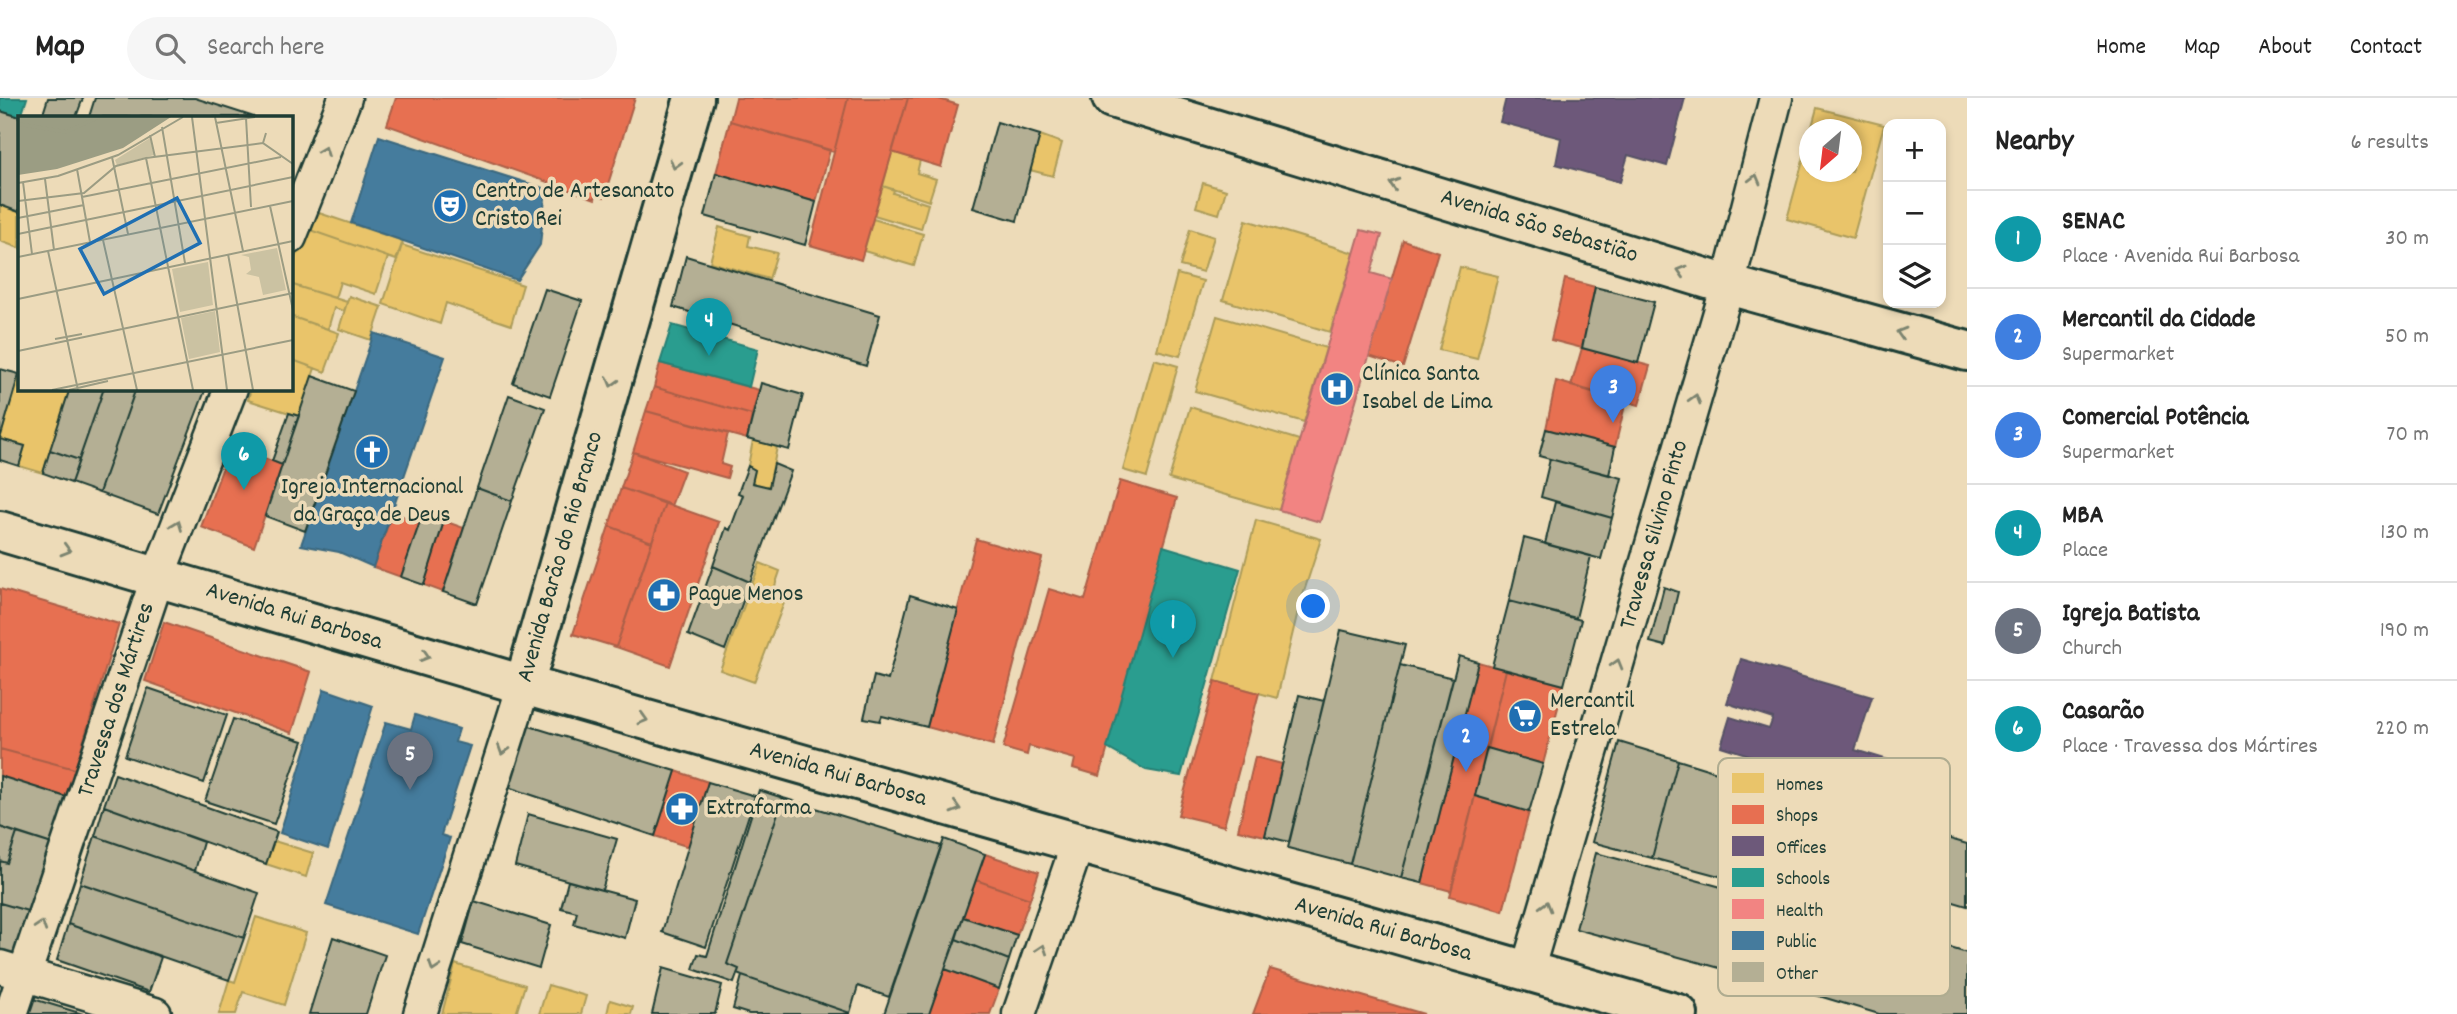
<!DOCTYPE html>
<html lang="en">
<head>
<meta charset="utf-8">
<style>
  :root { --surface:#fff; --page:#f6f6f6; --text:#222; --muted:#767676; --line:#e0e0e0; --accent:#1f6fb2 }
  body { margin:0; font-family:Dekko,sans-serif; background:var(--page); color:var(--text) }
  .controls { position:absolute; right:21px; top:21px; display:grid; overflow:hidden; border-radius:14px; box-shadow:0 4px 10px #0003 }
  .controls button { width:63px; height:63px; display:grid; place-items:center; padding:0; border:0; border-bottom:2px solid var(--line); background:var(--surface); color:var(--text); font:35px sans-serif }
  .compass { position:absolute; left:1799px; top:21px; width:63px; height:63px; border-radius:50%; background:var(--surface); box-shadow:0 4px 10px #0003; rotate:208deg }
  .you { position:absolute; left:1314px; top:509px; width:24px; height:24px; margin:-18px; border:5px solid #fff; border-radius:50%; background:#1a73e8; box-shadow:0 0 0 10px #1a73e833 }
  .badge { display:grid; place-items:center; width:46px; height:46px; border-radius:50%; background:var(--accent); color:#fff; font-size:23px; font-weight:700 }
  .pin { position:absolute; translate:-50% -58px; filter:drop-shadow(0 2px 4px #0008) }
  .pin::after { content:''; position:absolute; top:37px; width:24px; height:21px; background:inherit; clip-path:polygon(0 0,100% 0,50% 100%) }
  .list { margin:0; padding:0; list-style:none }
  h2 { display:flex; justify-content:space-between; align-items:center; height:91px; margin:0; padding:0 28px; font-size:30px }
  h2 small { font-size:23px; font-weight:400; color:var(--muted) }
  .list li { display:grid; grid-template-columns:46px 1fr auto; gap:21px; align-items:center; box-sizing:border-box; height:98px; padding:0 28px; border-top:2px solid var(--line) }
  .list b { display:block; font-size:26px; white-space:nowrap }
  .list p { margin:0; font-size:23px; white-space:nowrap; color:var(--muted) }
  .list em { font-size:23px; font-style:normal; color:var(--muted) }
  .icon { flex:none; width:38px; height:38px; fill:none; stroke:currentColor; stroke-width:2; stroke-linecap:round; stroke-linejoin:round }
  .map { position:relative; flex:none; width:1967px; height:916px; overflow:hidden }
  header { display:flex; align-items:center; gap:42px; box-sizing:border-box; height:98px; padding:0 35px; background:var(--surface); border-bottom:2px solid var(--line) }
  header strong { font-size:33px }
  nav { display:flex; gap:38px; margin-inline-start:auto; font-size:24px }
  .search { width:490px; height:63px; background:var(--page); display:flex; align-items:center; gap:18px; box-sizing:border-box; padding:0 24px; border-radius:38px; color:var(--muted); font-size:26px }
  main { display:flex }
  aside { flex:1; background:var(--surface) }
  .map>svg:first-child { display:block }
  .homes { fill:#e9c46a; stroke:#ac9c5a; stroke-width:2 }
  .shops { fill:#e76f51; stroke:#ab6048; stroke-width:2 }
  .offices { fill:#6d597a; stroke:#565165; stroke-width:2 }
  .schools { fill:#2a9d8f; stroke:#278074; stroke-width:2 }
  .health { fill:#f28482; stroke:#b36f6b; stroke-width:2 }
  .public { fill:#457b9d; stroke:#3a687e; stroke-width:2 }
  .building { fill:#b4af94; stroke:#1f3d34; stroke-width:2 }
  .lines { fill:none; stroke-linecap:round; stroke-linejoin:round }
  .street-casing { stroke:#1f3d34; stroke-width:37 }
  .secondary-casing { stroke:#1f3d34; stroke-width:44 }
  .street { stroke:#eddbb8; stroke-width:32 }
  .secondary { stroke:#eddbb8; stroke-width:38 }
  .oneway { stroke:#7c846f }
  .labels { text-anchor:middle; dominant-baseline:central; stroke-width:7; stroke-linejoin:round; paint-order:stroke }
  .poi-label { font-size:24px; fill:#1f3d34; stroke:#eddbb8; text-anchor:start }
  .street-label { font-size:24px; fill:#1f3d34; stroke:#eddbb8 }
  .inset-river { fill:none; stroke:#9b9d83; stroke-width:3.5 }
  .inset-road { fill:none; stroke:#9b9c83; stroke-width:2 }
  .view { fill:#1f6fb2; fill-opacity:0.15; stroke:#1f6fb2; stroke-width:3.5 }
  .inset-edge { fill:none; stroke:#1f3d34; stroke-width:3.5 }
  .key { fill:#eddbb8; stroke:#afac90; stroke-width:2 }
  .key-label { font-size:19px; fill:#1f3d34 }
</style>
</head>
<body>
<header>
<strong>Map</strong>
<div class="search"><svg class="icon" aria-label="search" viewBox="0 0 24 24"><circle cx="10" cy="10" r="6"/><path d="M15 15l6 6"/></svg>Search here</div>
<nav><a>Home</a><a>Map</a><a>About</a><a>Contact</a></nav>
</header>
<main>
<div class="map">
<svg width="1967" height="916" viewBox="0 0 1967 916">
  <rect width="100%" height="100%" fill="#eddbb8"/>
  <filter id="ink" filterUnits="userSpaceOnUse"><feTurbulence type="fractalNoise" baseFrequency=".0143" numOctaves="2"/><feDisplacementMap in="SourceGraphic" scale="14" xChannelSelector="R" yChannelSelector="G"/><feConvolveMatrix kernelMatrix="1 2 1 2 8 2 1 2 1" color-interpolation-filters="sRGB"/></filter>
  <g filter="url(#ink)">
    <!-- homes -->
    <path class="homes" d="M1817 10 1884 27 1853 140 1787 121 1810 37V74H1852V32H1811Z
      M1040 37 1062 45 1053 78 1030 72Z
      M892 54 920 62 917 75 936 81 929 103 883 88Z
      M1203 85 1226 92 1219 116 1196 109Z
      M883 88 894 92 893 95 928 106 921 131 874 117Z
      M0 107 19 114V150L0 143Z
      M313 113 403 143 396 162 307 131Z
      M873 121 923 136 914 168 864 153Z
      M1246 122 1354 155 1330 234 1223 202Z
      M719 129 750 138 748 148 777 155 769 181 710 164Z
      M307 131 388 159 376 196 340 184 335 200 290 186V172Z
      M1190 131 1214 139 1203 174 1180 168Z
      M402 147 523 187 511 227 446 205 440 226 383 206Z
      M1460 169 1498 178 1477 261 1439 252Z
      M1177 176 1203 183 1180 258 1157 252Z
      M290 186 347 204 344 213 334 210 328 231 290 218Z
      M349 198 382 209 371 242 339 231Z
      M290 218 339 235 325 274 290 261Z
      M1217 218 1326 250 1304 324 1195 293Z
      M290 261 315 270 299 318 248 302 251 290H290Z
      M1154 261 1178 268 1147 379 1123 372Z
      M19 277V290H70L43 375 19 368 25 348 0 341Z
      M1190 309 1299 342 1279 412 1169 381Z
      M753 342 777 349 769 389 752 385 755 372 748 368Z
      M1256 422 1321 441 1299 509 1277 600 1215 583Z
      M760 465 780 473 774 491 787 497 754 584 720 572Z
      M274 743 313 755 306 779 266 766Z
      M256 819 306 835 284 907 243 894 236 916H219L229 882 235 884Z
      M455 866 525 887 516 916H442Z
      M548 887 586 898 581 916H539Z
      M610 902 633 909 631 916H607Z"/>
    <!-- shops -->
    <path class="shops" d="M396 0H635L604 99 596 96 595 101 387 27Z
      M736 0H848L834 54 730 23Z
      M848 0H908L861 162 810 147Z
      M908 0H936L958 7 941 69 892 54Z
      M730 23 830 52 816 104 716 75Z
      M1403 142 1438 154 1403 269 1369 258Z
      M1565 181 1595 189 1582 250 1551 242Z
      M1582 250 1650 268 1639 307 1571 288Z
      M660 265 759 292 752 317 654 289Z
      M1556 283 1626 303 1615 349 1546 331Z
      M654 289 752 317 747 341 646 313Z
      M646 313 728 335 721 366 730 369 727 380 633 354Z
      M231 347 282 367 254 449 201 429Z
      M633 354 684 373 671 408 621 390Z
      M1120 383 1177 400 1100 678 1073 670 1075 661 1029 648 1027 657 1003 650 1049 491 1085 502Z
      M621 390 665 405 652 444 609 428Z
      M665 405 719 424 670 568 616 549Z
      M392 415 421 424 401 479 373 469Z
      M444 423 464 430 443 494 424 487Z
      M609 428 652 444 616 549 573 536Z
      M976 441 1042 460 993 647 927 629Z
      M0 491 119 526 75 671 0 651Z
      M164 524 311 574 292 635 145 583Z
      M1478 564 1506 572 1451 793 1422 785Z
      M1506 572 1564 587 1543 666 1487 650Z
      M1215 583 1259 595 1224 728 1178 717Z
      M0 651 75 671 66 699 0 678Z
      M1255 659 1282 666 1265 738 1238 732Z
      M676 673 708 684 689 749 655 738Z
      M1475 698 1529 714 1503 813 1450 798Z
      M985 756 1039 774 1030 801 976 782Z
      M976 782 1030 801 1017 837 963 819Z
      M945 871 999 891 990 916H929Z
      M1270 871 1424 916H1253Z"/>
    <!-- offices -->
    <path class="offices" d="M1506 0H1685L1667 68 1628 57 1620 84 1556 66 1561 40 1500 24Z
      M1741 561 1872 599 1855 652 1888 662 1878 698 1721 648 1730 619 1769 631 1773 620 1727 605Z"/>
    <!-- schools -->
    <path class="schools" d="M0 0H27L21 19 0 13Z
      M672 227 758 251 749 289 660 265Z
      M1163 448 1240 471 1181 678 1146 672 1107 650Z"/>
    <!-- health -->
    <path class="health" d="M1361 132 1382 137 1371 175 1392 181 1320 424 1279 412Z"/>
    <!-- public -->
    <path class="public" d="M379 38 546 91 540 147 517 182 351 125Z
      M374 235 445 259 373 469 339 454 301 447Z
      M324 591 373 608 328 751 280 735Z
      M415 617 459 631 455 644 470 648 441 737 450 740 418 836 326 807 386 624 411 631Z"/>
    <!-- building -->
    <path class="building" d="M48 0H83L76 19H42Z
      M95 0H195L254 19H89Z
      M0 13 20 19 19 114 0 107Z
      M997 24 1040 37 1017 123 973 110Z
      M716 75 816 104 805 147 705 118Z
      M686 158 880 217 866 268 673 209Z
      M1595 189 1654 204 1638 265 1582 250Z
      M545 191 582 203 550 298 513 285Z
      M0 271 19 276 0 341Z
      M312 278 354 293 305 433 265 418Z
      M761 285 803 297 789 352 747 341Z
      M70 290H104L79 362 50 352Z
      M104 290H136L99 395 71 385Z
      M136 290H206L158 416 99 395Z
      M509 297 545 310 512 403 477 390Z
      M289 315 299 318 282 367 272 363Z
      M1546 331 1615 349 1609 377 1539 358Z
      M0 341 25 348 19 368 0 362Z
      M50 352 79 362 71 385 43 375Z
      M1550 361 1622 380 1612 420 1541 399Z
      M774 366 791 373 750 484 713 468 726 430 730 432 743 397 738 395 748 368 755 372 752 385 769 389Z
      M477 390 512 403 477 506 443 494Z
      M1555 404 1612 420 1601 461 1545 446Z
      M423 415 444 423 424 487 401 479Z
      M1524 440 1591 458 1576 520 1509 503Z
      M713 468 750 484 725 552 688 537Z
      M1664 489 1678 494 1665 548 1650 544Z
      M910 497 958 512 927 629 882 618 880 623 864 620 874 578 888 582Z
      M1509 503 1581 522 1564 587 1492 568Z
      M1341 532 1405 547 1350 766 1288 750Z
      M1459 558 1478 564 1422 785 1401 780Z
      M1400 567 1453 580 1401 780 1350 766Z
      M148 590 227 617 204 685 125 658Z
      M1299 597 1324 603 1289 744 1265 738Z
      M233 621 303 643 274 726 205 703Z
      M526 627 676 673 655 738 508 689Z
      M1619 644 1678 662 1652 760 1592 744Z
      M1487 650 1543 666 1529 714 1475 698Z
      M1678 662 1749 684 1723 779 1652 760Z
      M115 676 277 734 266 766 104 708Z
      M0 678 66 699 52 746 0 729Z
      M708 684 755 698 706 849 662 834Z
      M759 692 783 700 727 866 739 871 734 885 693 871 698 856 707 858Z
      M1809 699 1967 746V808L1794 757Z
      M783 700 941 748 889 899 858 888 850 915 742 878 737 876 739 871 727 866Z
      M104 708 203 744 195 773 95 738Z
      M528 716 617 741 602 792 515 768Z
      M0 729 17 735 7 765 0 763Z
      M17 735 52 746 31 814 0 805V763L7 765Z
      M95 738 259 795 244 840 80 785Z
      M944 741 985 756 929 916H884Z
      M1596 755 1773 803 1753 879 1576 831Z
      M568 783 635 801 625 840 574 826 577 814 561 810Z
      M80 785 244 840 229 882 68 826Z
      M474 803 551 827 539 870 462 846Z
      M0 805 31 814 16 864 0 859Z
      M1810 808 1967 855V916H1879L1789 889Z
      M963 819 1017 837 1009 862 956 841Z
      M68 826 161 859 149 894 57 862Z
      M333 839 385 857 366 916H309Z
      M956 841 1009 862 999 891 945 871Z
      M663 870 722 887 715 916H652Z
      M742 878 850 915V916H749L733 911Z
      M30 900 83 916H25Z"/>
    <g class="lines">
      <!-- street casing -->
      <g class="street-casing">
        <path id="street" d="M290 139 345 0
          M0 869 155 916
          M1527 873 1728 187 1776 0
          M11 916 158 478 231 290
          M420 916 524 587
          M1019 916 1078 745"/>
      </g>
      <!-- secondary casing -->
      <g class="secondary-casing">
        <path id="secondary" d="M1112 0 1728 187 1967 253
          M0 433 524 587 1678 916
          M524 587 694 0"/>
      </g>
      <!-- street -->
      <use href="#street" class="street"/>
      <!-- secondary -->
      <use href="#secondary" class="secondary"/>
    </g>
    <!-- one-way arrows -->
    <defs><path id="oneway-chevron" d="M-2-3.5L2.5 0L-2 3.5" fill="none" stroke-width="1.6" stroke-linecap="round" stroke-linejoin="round" transform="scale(1.75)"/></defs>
    <g class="oneway">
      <use href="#oneway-chevron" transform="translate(324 53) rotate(-69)"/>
      <use href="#oneway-chevron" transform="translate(675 66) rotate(106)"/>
      <use href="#oneway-chevron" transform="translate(1755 81) rotate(-75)"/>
      <use href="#oneway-chevron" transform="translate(1394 86) rotate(-163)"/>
      <use href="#oneway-chevron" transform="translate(1682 173) rotate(-163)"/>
      <use href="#oneway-chevron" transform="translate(1901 235) rotate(-164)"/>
      <use href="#oneway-chevron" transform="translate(612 284) rotate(106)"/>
      <use href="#oneway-chevron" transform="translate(1695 301) rotate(-74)"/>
      <use href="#oneway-chevron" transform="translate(177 427) rotate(-69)"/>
      <use href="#oneway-chevron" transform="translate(66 452) rotate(16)"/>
      <use href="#oneway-chevron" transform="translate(425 558) rotate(17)"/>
      <use href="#oneway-chevron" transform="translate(1617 566) rotate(-74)"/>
      <use href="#oneway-chevron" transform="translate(643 621) rotate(16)"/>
      <use href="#oneway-chevron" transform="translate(503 652) rotate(108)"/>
      <use href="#oneway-chevron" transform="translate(956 710) rotate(16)"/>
      <use href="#oneway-chevron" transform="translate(1546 808) rotate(-74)"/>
      <use href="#oneway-chevron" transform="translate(41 828) rotate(-72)"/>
      <use href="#oneway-chevron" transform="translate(1042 851) rotate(-71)"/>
      <use href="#oneway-chevron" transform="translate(434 869) rotate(108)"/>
    </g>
  </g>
  <!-- icons -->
  <defs>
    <g id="theatre-disc" transform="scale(1.75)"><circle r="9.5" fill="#1f6fb2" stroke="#eddbb8"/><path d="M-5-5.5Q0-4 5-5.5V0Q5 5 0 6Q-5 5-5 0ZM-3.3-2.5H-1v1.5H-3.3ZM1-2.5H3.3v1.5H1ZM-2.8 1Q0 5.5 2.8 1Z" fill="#fff"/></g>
    <g id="hospital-disc" transform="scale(1.75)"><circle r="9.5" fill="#1f6fb2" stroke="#eddbb8"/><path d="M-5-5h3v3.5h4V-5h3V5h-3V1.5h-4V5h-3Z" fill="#fff"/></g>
    <g id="church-disc" transform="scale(1.75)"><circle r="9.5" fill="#1f6fb2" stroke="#eddbb8"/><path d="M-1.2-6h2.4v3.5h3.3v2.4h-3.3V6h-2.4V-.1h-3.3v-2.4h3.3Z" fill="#fff"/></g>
    <g id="pharmacy-disc" transform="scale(1.75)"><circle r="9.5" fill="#1f6fb2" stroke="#eddbb8"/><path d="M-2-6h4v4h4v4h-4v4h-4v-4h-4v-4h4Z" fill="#fff"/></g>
    <g id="supermarket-disc" transform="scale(1.75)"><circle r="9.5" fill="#1f6fb2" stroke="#eddbb8"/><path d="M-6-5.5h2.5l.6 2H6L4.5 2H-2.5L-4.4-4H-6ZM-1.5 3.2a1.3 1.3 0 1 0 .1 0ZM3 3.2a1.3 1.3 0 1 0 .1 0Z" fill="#fff"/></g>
  </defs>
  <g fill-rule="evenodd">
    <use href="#theatre-disc" x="450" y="108"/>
    <use href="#hospital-disc" x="1337" y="291"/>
    <use href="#church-disc" x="372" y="354"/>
    <use href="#pharmacy-disc" x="664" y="497"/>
    <use href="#supermarket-disc" x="1525" y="618"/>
    <use href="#pharmacy-disc" x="682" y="711"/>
  </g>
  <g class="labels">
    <!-- poi labels -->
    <g class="poi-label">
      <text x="475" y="94">Centro de Artesanato<tspan x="475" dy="28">Cristo Rei</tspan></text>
      <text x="1362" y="277">Clínica Santa<tspan x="1362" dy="28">Isabel de Lima</tspan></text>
      <text x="372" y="390" text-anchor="middle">Igreja Internacional<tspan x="372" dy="28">da Graça de Deus</tspan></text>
      <text x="688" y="497">Pague Menos</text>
      <text x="1550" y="604">Mercantil<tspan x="1550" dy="28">Estrela</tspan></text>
      <text x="706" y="711">Extrafarma</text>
    </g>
    <!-- street labels -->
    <g class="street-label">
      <text transform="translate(1539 129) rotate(17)">Avenida São Sebastião</text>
      <text transform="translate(1655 437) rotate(-74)">Travessa Silvino Pinto</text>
      <text transform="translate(561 459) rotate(-74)">Avenida Barão do Rio Branco</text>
      <text transform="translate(294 519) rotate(17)">Avenida Rui Barbosa</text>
      <text transform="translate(117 602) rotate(-72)">Travessa dos Mártires</text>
      <text transform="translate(838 677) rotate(16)">Avenida Rui Barbosa</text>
      <text transform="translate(1383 832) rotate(16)">Avenida Rui Barbosa</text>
    </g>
  </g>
  <!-- overview -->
  <g transform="translate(18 18)">
    <rect width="275" height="275" fill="#eddbb8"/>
    <path d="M132 22 136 39 99 49 97 44ZM259 132 268 174 245 179 241 161 228 158 233 154 231 141 223 139ZM190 146 195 189 162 196 154 153ZM197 195 202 236 171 243 163 202Z" fill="#cbc2a2"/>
    <path d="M0 1H153L105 32 39 53 0 59Z" fill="#9b9d83"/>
    <path class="inset-river" d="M0 8 48 16 81 1"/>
    <path class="inset-road" d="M174 1 209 274M197 1 225 135M228 2 233 91M198 7 237 1M144 11 167 147M248 17 245 27 275 48M132 19 137 41M94 41 110 118M128 42 142 111M59 53 72 126M27 63 36 134M5 66 14 138M0 67 40 60 100 39 165 1M64 81 263 41M0 85 66 77 98 50 128 42 245 27M252 90 275 194M0 102 66 89M142 111 175 274M0 118 275 61M85 124 119 274M30 135 60 274M210 138 235 274M0 141 275 85M0 183 275 125M37 223 64 218M0 235 275 177M34 274 275 224M51 274 90 265"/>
    <path class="view" d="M159 82 182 127 86 178 62 133Z"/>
    <rect width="275" height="275" class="inset-edge"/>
  </g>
  <!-- legend -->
  <rect x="1718" y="660" width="232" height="238" rx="10" class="key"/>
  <rect x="1732" y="675" width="32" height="20" fill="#e9c46a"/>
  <rect x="1732" y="707" width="32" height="19" fill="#e76f51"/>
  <rect x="1732" y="738" width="32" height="20" fill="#6d597a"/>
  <rect x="1732" y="770" width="32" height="19" fill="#2a9d8f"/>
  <rect x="1732" y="801" width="32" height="20" fill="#f28482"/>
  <rect x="1732" y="833" width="32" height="19" fill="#457b9d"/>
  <rect x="1732" y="864" width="32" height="20" fill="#b4af94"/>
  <g class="key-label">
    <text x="1776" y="692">Homes</text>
    <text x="1776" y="723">Shops</text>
    <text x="1776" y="755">Offices</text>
    <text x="1776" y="786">Schools</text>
    <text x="1776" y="818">Health</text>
    <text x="1776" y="849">Public</text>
    <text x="1776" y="881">Other</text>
  </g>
</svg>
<div class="controls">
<button>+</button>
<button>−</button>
<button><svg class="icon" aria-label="layers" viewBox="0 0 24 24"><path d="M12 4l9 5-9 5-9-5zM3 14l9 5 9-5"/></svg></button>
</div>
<svg class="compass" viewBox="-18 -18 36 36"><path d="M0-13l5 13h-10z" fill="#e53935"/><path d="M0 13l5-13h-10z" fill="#767676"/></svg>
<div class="you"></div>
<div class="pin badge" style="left:1173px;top:560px;background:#0f9aa8">1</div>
<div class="pin badge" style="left:1466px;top:674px;background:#3f7fe0">2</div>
<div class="pin badge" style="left:1613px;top:325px;background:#3f7fe0">3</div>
<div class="pin badge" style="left:709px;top:258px;background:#0f9aa8">4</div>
<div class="pin badge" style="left:410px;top:692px;background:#6b7280">5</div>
<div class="pin badge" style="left:244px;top:392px;background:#0f9aa8">6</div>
</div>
<aside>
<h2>Nearby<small>6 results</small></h2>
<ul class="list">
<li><span class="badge" style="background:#0f9aa8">1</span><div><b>SENAC</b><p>Place · Avenida Rui Barbosa</p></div><em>30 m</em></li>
<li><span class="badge" style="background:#3f7fe0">2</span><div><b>Mercantil da Cidade</b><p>Supermarket</p></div><em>50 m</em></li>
<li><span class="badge" style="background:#3f7fe0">3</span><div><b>Comercial Potência</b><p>Supermarket</p></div><em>70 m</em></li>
<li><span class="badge" style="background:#0f9aa8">4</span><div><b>MBA</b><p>Place</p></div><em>130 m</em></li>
<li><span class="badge" style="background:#6b7280">5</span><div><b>Igreja Batista</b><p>Church</p></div><em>190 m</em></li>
<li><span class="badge" style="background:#0f9aa8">6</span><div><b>Casarão</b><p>Place · Travessa dos Mártires</p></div><em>220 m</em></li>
</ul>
</aside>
</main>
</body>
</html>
